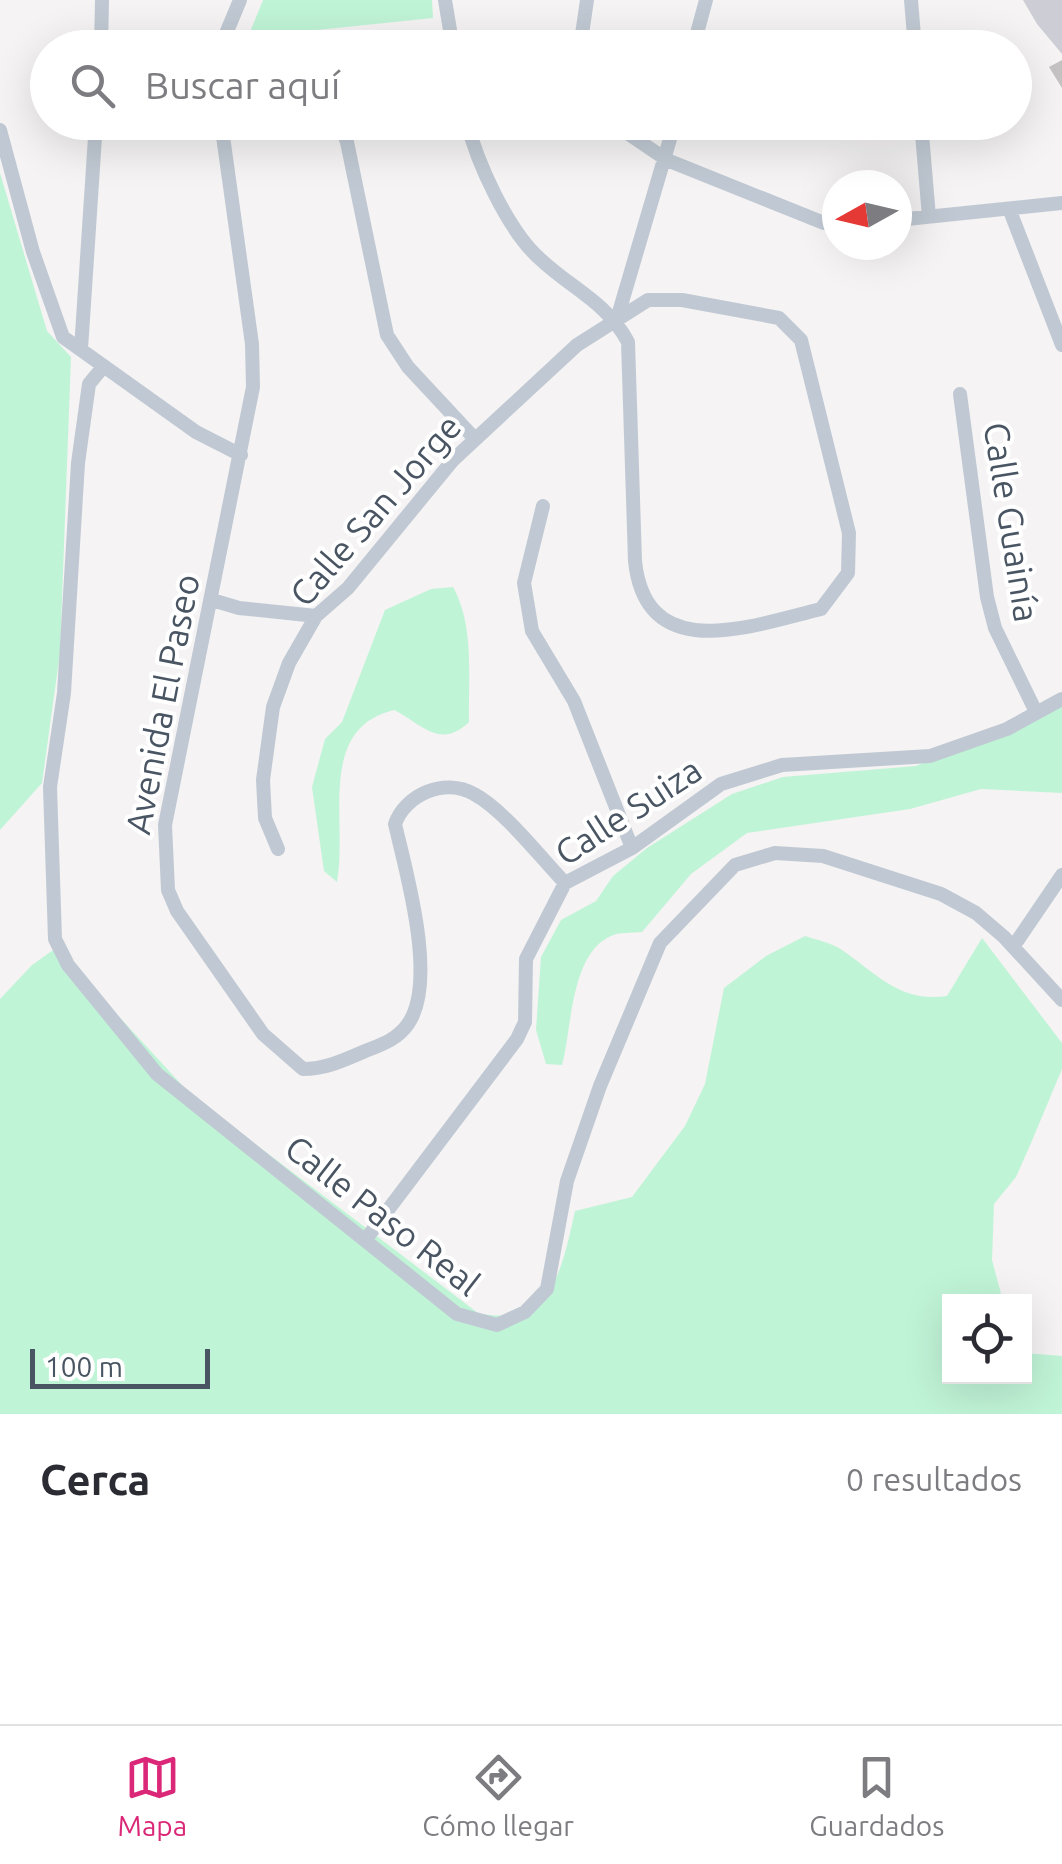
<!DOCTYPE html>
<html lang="es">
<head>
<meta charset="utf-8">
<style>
  :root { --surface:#fff; --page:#f7f7f7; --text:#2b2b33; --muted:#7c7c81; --line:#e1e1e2; --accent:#db2777 }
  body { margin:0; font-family:Ubuntu,sans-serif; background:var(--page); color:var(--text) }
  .controls { position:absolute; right:30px; bottom:30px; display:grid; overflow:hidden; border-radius:0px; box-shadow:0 10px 40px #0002 }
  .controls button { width:90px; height:90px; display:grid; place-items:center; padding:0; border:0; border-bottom:2px solid var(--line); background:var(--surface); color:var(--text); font:50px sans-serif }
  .compass { position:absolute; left:822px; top:170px; width:90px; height:90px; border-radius:50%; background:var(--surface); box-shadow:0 10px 40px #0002; rotate:262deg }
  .scale { position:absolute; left:30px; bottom:25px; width:180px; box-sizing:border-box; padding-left:10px; border:5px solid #495562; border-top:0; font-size:28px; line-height:35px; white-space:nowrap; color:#495562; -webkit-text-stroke:8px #fff; paint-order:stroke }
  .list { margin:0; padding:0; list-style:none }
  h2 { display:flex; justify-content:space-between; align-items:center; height:130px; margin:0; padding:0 40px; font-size:42px }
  h2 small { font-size:32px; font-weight:400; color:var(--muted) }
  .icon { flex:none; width:55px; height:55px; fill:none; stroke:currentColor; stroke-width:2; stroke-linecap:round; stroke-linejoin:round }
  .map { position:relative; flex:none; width:1062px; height:1414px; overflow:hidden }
  .search { position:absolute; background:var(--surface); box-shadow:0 10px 40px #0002; left:30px; right:30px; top:30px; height:110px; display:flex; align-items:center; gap:25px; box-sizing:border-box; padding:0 35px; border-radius:55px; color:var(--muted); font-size:38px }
  .sheet { height:310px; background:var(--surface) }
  nav { display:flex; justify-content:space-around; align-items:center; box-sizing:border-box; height:140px; border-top:2px solid var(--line); background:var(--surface); font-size:28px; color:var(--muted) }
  nav a { display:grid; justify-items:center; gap:5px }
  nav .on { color:var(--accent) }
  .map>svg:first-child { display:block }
  .green { fill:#c0f4d7 }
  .shadow { fill:#0003 }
  .building { fill:#cdced5 }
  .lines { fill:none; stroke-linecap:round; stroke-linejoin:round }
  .street { stroke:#c0c9d3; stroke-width:14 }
  .labels { text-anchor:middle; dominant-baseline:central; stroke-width:8; stroke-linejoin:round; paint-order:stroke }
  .street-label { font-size:35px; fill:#495562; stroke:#fff }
</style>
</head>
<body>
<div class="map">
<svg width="1062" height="1414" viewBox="0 0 1062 1414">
  <rect width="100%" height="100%" fill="#f5f3f3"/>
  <!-- green -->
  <path class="green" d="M263 0H432L433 18 248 37Z
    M0 173 47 331 71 357 60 653 42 783 0 830Z
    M453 587C475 627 468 677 469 722 440 750 422 724 394 710 316 729 348 820 337 882L324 871 312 787 325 739 342 722 385 610 431 589Z
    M1062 703V793L981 789 910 809 747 833 691 874 642 932C633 933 619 932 611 936 570 954 572 1029 562 1065L546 1064 536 1030 541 957 561 920 596 901 613 876 647 848 732 794 783 777 916 766Z
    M805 936C817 940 832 943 842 950 877 974 900 1003 947 996L982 938 1062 1043V1069L1031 1143 1016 1177 994 1204 992 1260 1003 1301 950 1302V1376H1024L1025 1353 1062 1356V1414H0V999L32 965 56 948 192 1096 478 1313C553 1329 562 1268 575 1211L632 1197 685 1126 705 1084 724 988 766 956Z"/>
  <!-- shadow -->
  <path class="shadow" d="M1062 60V88L1049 67Z"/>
  <!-- building -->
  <path class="building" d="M1023 0H1062V54L1037 24Z"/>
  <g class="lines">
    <!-- street -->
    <path class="street" d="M445 0 453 48
      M911 0 915 48
      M101 48 102 0
      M220 48 240 0
      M580 48 587 0
      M693 48 706 0
      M221 122 252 344 253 387 165 825 168 890 177 911 263 1034 303 1069C325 1069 342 1061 363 1052 380 1045 397 1040 408 1024 438 981 406 872 395 824 405 795 444 777 474 794 504 810 541 858 565 883
      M339 122 347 142 387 335 408 367 475 439
      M611 122 667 160 824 223 837 224
      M921 122 929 217
      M0 130 33 252 63 337 196 432 241 455
      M1010 211 1062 345
      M897 220 1062 203
      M617 319 675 122
      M81 349 96 122
      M103 367 89 384 78 463 64 693 50 787 55 939 68 965 157 1074 457 1314 497 1325 525 1312 547 1289 567 1181 600 1086 660 943 735 865 775 853 823 856 941 894 976 913 1004 937 1062 1000
      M960 394 987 597 995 628 1036 712
      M543 506 524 583 532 631 574 701 632 848
      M212 600 239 608 316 616
      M278 849 265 818 263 780 273 707 289 663 316 616 348 588 453 460 577 345 648 300H682L779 318 801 340 849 533 848 573 821 609C751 626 646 666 635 561L628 342C607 302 570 288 539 258 508 230 477 163 467 122
      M1013 947 1062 875
      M366 1239 517 1039 525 1022 526 959 565 883 632 848 721 784 782 765 930 756 1007 729 1062 699"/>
  </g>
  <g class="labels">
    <!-- street labels -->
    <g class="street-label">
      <text transform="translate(375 510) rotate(-49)">Calle San Jorge</text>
      <text transform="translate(1012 522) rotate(81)">Calle Guainía</text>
      <text transform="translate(162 704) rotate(-79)">Avenida El Paseo</text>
      <text transform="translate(628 811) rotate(-33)">Calle Suiza</text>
      <text transform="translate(383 1215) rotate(38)">Calle Paso Real</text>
    </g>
  </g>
</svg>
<div class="controls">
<button><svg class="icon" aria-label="locate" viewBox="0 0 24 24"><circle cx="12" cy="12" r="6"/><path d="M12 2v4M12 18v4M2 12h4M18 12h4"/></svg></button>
</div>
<svg class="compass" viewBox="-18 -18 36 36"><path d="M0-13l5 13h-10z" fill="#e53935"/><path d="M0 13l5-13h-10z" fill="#7c7c81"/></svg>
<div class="scale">100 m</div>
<div class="search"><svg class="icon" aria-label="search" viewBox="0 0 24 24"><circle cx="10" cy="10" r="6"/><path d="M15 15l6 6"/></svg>Buscar aquí</div>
</div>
<section class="sheet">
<h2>Cerca<small>0 resultados</small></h2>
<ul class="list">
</ul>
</section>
<nav>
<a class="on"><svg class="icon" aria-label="map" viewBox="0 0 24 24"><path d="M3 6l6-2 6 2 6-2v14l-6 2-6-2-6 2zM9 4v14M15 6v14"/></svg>Mapa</a>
<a><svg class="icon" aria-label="directions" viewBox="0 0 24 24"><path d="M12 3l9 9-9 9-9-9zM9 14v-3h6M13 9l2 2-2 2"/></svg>Cómo llegar</a>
<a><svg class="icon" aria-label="saved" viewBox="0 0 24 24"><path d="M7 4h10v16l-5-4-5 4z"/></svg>Guardados</a>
</nav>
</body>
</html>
